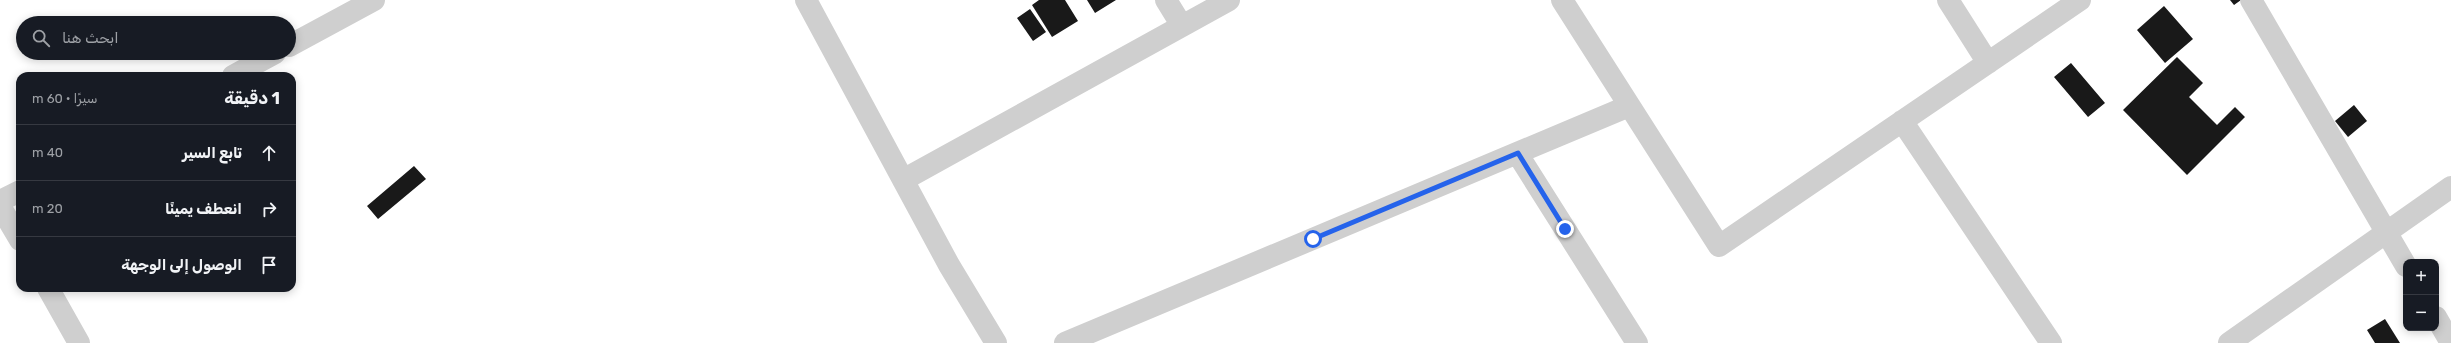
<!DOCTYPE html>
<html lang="ar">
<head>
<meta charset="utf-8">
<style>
  :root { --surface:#171b24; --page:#20242c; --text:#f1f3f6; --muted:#9ea1a6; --line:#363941 }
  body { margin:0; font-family:Rubik,"Noto Sans Arabic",sans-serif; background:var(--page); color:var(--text); direction:rtl }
  .controls { position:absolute; right:12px; bottom:12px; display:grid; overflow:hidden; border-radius:8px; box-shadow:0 2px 10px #0003 }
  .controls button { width:36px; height:36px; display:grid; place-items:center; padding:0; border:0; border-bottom:1px solid var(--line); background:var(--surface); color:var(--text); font:20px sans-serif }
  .stop { position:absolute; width:12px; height:12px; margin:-9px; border:3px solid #2563eb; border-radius:50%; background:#fff }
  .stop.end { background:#2563eb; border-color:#fff; box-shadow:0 1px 4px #0008 }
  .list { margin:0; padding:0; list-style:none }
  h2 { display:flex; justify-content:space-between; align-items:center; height:52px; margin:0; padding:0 16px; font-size:17px }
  h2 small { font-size:13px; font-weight:400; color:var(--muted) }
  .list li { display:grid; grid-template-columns:26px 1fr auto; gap:12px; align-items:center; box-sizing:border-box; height:56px; padding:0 16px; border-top:1px solid var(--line) }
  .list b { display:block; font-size:15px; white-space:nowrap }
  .list em { font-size:13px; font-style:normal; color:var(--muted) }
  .icon { flex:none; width:22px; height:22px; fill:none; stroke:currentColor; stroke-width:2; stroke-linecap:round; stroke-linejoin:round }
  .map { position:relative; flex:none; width:2451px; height:343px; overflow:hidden; direction:ltr }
  .search { position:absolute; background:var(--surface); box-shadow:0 2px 10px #0003; left:16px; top:16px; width:280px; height:44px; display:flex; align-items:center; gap:10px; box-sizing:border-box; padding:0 14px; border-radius:22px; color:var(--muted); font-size:15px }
  .panel { position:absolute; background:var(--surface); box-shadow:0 2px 10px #0003; left:16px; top:72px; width:280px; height:220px; border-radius:12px; direction:rtl }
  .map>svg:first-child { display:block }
  .building { fill:#191919 }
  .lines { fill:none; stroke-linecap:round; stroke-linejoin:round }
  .minor { stroke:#cfcfcf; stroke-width:22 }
  .route { stroke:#2563eb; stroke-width:5 }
</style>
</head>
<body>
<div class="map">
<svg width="2451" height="343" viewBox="0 0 2451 343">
  <rect width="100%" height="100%" fill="#fff"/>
  <!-- building -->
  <path class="building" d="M1039 0H1065L1078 21 1052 37 1032 5Z
    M1087 0H1116L1095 13Z
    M2230 0H2241L2234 5Z
    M2164 6 2193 39 2165 63 2137 30Z
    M1030 9 1046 32 1033 41 1017 18Z
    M2177 57 2203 83 2189 97 2217 125 2235 107 2245 117 2187 175 2123 110Z
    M2071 63 2105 103 2088 117 2054 77Z
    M2354 105 2367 121 2348 137 2335 121Z
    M414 166 426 179 378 219 367 206Z
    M2385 319 2400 343H2375L2367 330Z"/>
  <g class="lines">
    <!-- minor -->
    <path class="minor" d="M806 0 949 265 996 343
      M1166 0 1182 26
      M1562 0 1719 246 2080 0
      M1948 0 1988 63
      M2251 0 2406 266
      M289 46 374 0
      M233 76 275 53
      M1902 121 2051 343
      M1517 153 1637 343
      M903 180 1229 0
      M0 201 20 191
      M0 206 20 240
      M48 288 79 343
      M2436 317 2451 343
      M1065 343 1629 106
      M2229 343 2451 187"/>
  </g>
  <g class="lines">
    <!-- route -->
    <path class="route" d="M1313 239 1518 153 1565 229"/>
  </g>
</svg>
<div class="controls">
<button>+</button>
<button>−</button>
</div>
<div class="stop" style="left:1313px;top:239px"></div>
<div class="stop end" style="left:1565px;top:229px"></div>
<div class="search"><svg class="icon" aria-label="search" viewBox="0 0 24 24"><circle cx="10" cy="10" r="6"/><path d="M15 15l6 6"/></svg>ابحث هنا</div>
<section class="panel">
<h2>1 دقيقة<small>سيرًا · 60 m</small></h2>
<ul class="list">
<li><svg class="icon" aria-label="ahead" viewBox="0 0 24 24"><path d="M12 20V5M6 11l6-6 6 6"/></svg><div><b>تابع السير</b></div><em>40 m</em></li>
<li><svg class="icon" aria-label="right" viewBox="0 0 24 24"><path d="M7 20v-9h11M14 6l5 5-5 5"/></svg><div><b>انعطف يمينًا</b></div><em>20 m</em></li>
<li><svg class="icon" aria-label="arrive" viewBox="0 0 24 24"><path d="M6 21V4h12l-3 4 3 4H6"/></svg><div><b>الوصول إلى الوجهة</b></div></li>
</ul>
</section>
</div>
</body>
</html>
